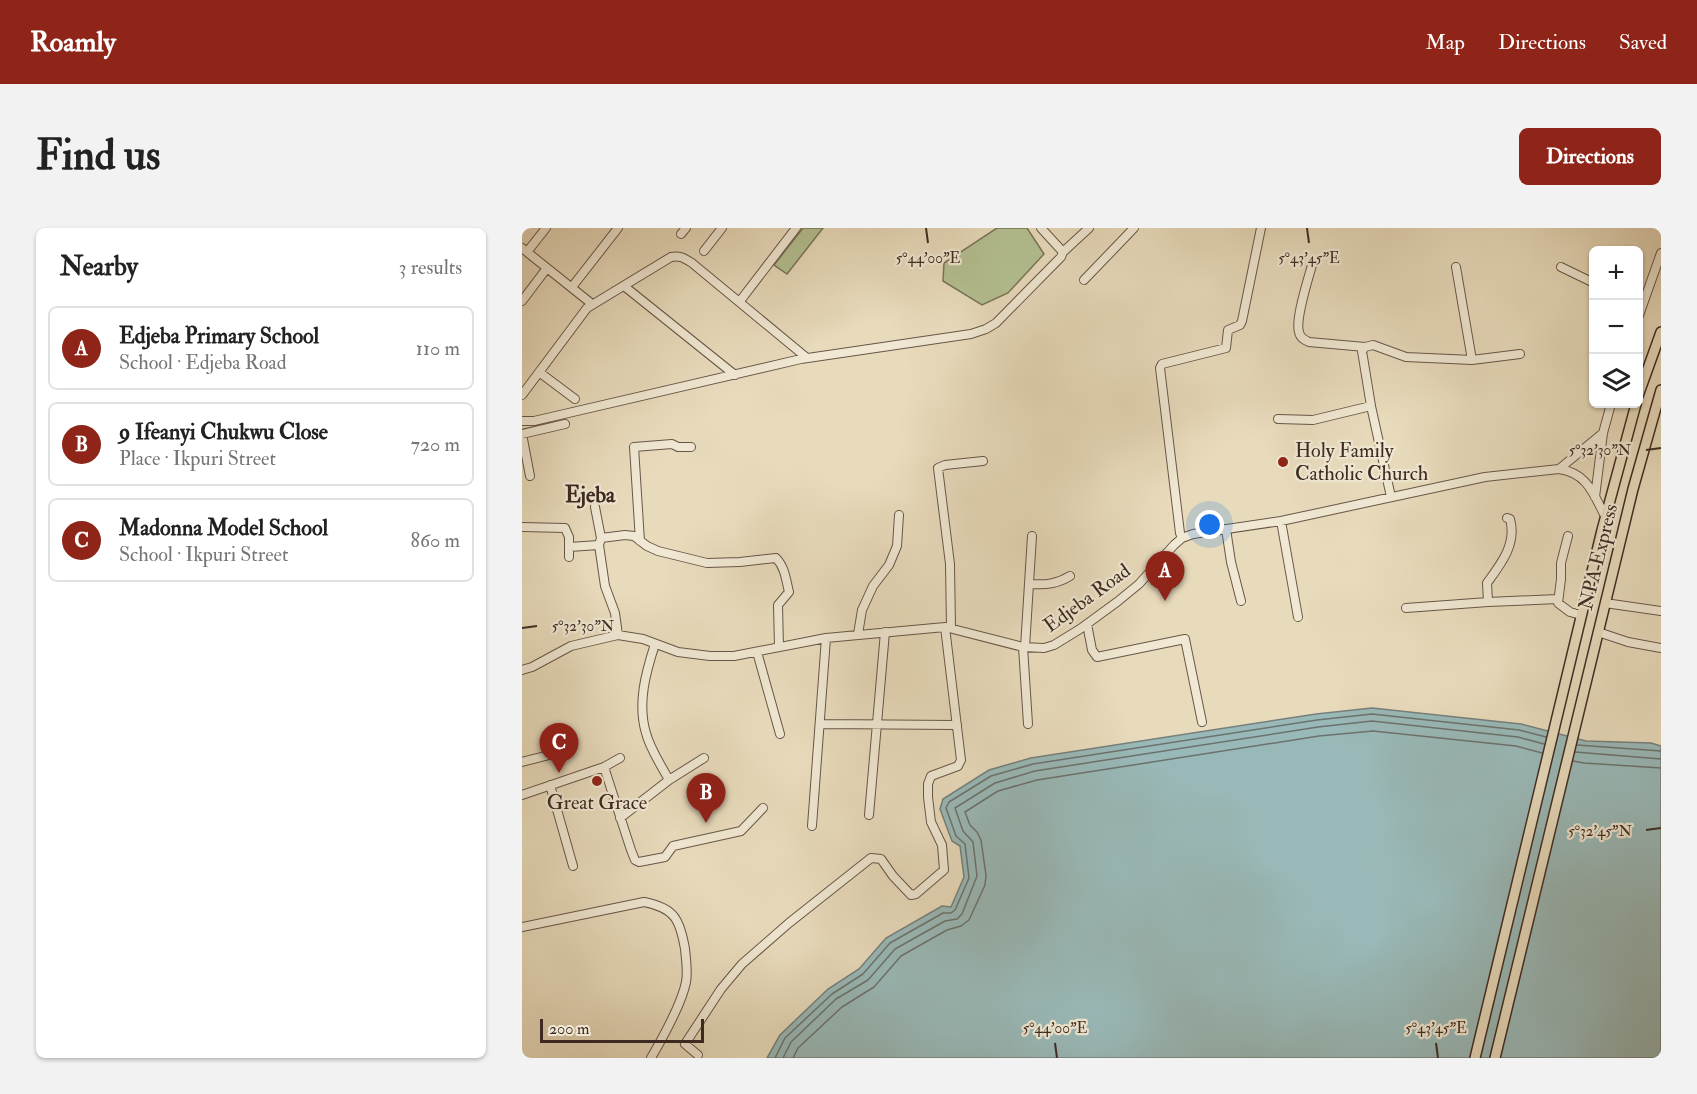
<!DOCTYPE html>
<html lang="en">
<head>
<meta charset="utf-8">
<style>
  :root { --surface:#fff; --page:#f2f2f2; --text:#222; --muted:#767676; --line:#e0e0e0; --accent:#8f2418 }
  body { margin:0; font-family:"IM FELL Double Pica",serif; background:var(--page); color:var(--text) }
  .controls { position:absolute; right:18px; top:18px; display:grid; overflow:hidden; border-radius:9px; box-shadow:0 2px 4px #0004 }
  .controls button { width:54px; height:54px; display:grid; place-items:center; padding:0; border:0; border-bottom:2px solid var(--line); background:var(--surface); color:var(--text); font:30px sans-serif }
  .scale { position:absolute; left:18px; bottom:15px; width:164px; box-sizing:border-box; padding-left:6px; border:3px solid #3e2a22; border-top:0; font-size:16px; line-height:21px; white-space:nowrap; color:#3e2a22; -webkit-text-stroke:4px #f0e8d3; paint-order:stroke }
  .you { position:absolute; left:688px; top:297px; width:21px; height:21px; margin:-15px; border:4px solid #fff; border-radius:50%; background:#1a73e8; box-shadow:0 0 0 9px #1a73e833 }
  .badge { display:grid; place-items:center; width:39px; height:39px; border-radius:50%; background:var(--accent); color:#fff; font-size:20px; font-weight:700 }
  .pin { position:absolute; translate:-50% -50px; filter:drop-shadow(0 2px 3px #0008) }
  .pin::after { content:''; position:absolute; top:32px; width:21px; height:18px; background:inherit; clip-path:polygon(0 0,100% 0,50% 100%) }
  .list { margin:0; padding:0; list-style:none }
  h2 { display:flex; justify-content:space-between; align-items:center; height:78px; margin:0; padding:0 24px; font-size:26px }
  h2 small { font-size:20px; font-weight:400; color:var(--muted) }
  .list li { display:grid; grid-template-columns:39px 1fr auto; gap:18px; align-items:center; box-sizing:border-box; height:84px; margin:0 12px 12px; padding:0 12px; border:2px solid var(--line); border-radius:9px }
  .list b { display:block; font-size:22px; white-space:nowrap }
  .list p { margin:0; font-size:20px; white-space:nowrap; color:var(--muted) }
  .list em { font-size:20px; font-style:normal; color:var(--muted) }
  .icon { flex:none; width:33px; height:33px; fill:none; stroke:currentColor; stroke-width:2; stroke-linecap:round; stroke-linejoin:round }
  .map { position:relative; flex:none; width:1139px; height:830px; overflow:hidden; border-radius:9px }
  header { display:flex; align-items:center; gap:36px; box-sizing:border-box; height:84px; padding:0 30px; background:var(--accent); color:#fff }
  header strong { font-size:28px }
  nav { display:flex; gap:33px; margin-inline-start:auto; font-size:21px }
  .intro { display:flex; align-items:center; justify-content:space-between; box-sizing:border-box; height:144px; padding:0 36px }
  h1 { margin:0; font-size:42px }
  .button { padding:15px 27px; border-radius:9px; background:var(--accent); color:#fff; font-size:21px; font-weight:700 }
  main { display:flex; gap:36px; padding:0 36px }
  aside { flex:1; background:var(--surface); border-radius:9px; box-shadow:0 2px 4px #0004 }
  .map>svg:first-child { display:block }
  .green { fill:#b4c092; stroke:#79755a; stroke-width:1.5 }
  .water { fill:#99b9b8; stroke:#75807c; stroke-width:1.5 }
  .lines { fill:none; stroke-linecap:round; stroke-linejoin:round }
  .shore { stroke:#6c726d; stroke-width:1.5 }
  .minor-casing { stroke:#685648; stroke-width:10 }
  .major-casing { stroke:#3e2a22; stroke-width:12 }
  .minor { stroke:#f0e8d3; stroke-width:8 }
  .major { stroke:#e8dbbc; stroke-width:9 }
  .ticks { fill:none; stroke:#3e2a22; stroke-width:2 }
  .poi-dot { fill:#8f2418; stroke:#f0e8d3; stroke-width:2 }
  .labels { text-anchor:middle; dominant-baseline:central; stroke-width:4.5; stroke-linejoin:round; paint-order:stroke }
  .poi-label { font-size:20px; fill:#3e2a22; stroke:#f0e8d3; text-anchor:start }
  .street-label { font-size:20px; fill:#3e2a22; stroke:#f0e8d3 }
  .quarter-label { font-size:22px; font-weight:bold; fill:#3e2a22; stroke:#f0e8d3 }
  .ticks-label { font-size:15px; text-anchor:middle; fill:#3e2a22; stroke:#f0e8d3; stroke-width:4.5; stroke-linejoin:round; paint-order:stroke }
</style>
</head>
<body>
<header>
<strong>Roamly</strong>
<nav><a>Map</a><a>Directions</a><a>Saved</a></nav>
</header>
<div class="intro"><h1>Find us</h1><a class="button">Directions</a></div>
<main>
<aside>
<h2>Nearby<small>3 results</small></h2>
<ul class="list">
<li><span class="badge">A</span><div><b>Edjeba Primary School</b><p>School · Edjeba Road</p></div><em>110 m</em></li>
<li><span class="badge">B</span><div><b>9 Ifeanyi Chukwu Close</b><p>Place · Ikpuri Street</p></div><em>720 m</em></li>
<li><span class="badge">C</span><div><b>Madonna Model School</b><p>School · Ikpuri Street</p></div><em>860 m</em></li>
</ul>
</aside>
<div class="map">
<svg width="1139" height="830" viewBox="0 0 1139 830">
  <rect width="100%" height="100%" fill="#e8dbbc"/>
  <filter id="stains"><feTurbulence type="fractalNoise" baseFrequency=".00333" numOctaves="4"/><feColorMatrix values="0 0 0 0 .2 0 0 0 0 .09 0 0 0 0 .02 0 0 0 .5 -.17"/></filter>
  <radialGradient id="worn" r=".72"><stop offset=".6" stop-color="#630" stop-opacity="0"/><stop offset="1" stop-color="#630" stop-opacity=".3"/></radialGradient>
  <!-- green -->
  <path class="green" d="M281 0H301L265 46 252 37Z
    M475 0H505L522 26 486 65 460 77 421 53 422 35Z"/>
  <!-- water -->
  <path class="water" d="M850 480 999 496 1064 513 1129 515 1139 518V830H245L258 807 306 761 337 741 364 710 420 678 429 679 442 649 438 618 430 613 418 581 421 571 467 542 509 530 794 486Z"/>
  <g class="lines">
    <!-- shore -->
    <path class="shore" d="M1055 517 1139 523
      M1053 524 1139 531
      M1051 533 1062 535 1139 540
      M253 830 263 810 310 766 341 746 368 715 421 685H429L433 682 447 650 443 616 434 608 424 580 427 574 469 548 511 536 795 492 850 486 997 502 1024 509
      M261 830 269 814 314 771 346 752 373 721 423 693 435 691 440 686 455 648 451 614 441 603 433 580 473 555 513 543 796 499 850 493 996 509 1022 516
      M271 830 276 820 320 779 352 759 379 728 425 702 439 698 447 692 463 657 464 647 459 612 455 604 448 597 443 584 476 563 515 552 797 508 851 503 994 518 1020 525"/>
    <!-- minor casing -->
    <g class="minor-casing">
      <path id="minor" d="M159 6 164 0
        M0 20 70 76
        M182 23 200 0
        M5 24 24 0
        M541 24 567 0
        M790 37C786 52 773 91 777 104 778 110 783 112 787 114L843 119
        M1039 39 1072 55
        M562 52 612 0
        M102 58 213 147
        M50 59 96 0
        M0 73 25 40
        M218 73 274 0
        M1116 90 1139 25
        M950 132 998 126
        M17 144 53 171
        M0 167 65 80 149 29C158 27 162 30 170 35L285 130
        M756 191 791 192 849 178
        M0 193H12L279 131 449 106 464 101 474 95 539 29 541 24 519 0
        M0 206 43 196
        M0 206 8 248
        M1037 241 1081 205
        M869 269 849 178 840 123 843 119 851 117 884 129 950 132 934 39
        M1073 269 1081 205 1089 176
        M73 279 79 310 77 317 83 358 93 385 96 407
        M985 290 988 291C995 316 979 336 965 355L966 374 1036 371
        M759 293 776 389
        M0 299 43 300 47 309V329
        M704 301 709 334 719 373
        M1046 308 1039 335V351L1036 375 1048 384 1059 387
        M79 310 103 307 112 308 125 318 136 323 185 335 218 334 254 330C263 339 264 352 267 364L256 377 257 419
        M660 310 658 305 638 140 640 136 704 120 706 102 718 97 720 93 739 0
        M118 313 112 219 150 216 156 219H169
        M47 319 77 317
        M509 356C524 357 535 356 548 348
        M1083 375 1139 383
        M884 380 966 374
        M565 396 570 422 575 429 663 411 680 494
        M429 399 428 336 416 240 423 237 461 233
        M1076 404 1106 414 1139 420
        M336 406 340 382 351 358 367 337 375 318 377 287
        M133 416C124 444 115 475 124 505 128 521 139 537 147 552
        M501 419 506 496
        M503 419 510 308
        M235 424 258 506
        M0 442 10 439 49 418 96 407 121 411 156 424 188 428H212L304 410 423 399 501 419 522 420 532 417 558 401 595 374 617 356 652 317 660 310 671 306 759 293 963 249 1037 241C1065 245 1071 265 1083 288
        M299 496 435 497
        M0 534 27 527
        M82 539 109 622 113 632 117 634 143 629 151 618 219 603 241 580
        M28 557 51 638
        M0 567 82 539 98 530
        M347 587 363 404
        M98 590 147 552 182 530
        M290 598 304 410
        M0 699 122 674C153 680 158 692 163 721 164 732 166 743 164 754 160 775 140 811 129 830
        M176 827 163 816 199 761 220 736 267 695 349 630 359 631 371 648 389 667 394 666 422 642 420 617 409 594 406 569V556L409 548 436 538 439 532 423 399"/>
    </g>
    <!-- major casing -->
    <g class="major-casing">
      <path id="major" d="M1116 168 1139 104
        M953 830 1080 302 1114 176
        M973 830 1111 261 1139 162"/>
    </g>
    <!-- minor -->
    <use href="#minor" class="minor"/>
    <!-- major -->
    <use href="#major" class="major"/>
  </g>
  <!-- ticks -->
  <path class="ticks" d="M404 0 406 15M785 0 787 15M1124 222 1139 220M0 400 15 398M1124 602 1139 600M533 815 535 830M914 815 916 830"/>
  <!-- markers -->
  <g class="poi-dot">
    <circle cx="761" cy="234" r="6"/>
    <circle cx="75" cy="553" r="6"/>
  </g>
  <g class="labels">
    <!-- poi labels -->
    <g class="poi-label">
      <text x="773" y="222">Holy Family<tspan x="773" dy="23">Catholic Church</tspan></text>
      <text x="75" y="574" text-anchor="middle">Great Grace</text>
    </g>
    <!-- street labels -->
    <g class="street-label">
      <text transform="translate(1076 329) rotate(-76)">NPA Express</text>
      <text transform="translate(565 370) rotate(-36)">Edjeba Road</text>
    </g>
    <!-- quarter labels -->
    <g class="quarter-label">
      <text x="68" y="267">Ejeba</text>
    </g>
  </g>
  <g class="ticks-label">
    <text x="406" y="35">5°44'00"E</text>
    <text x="787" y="35">5°43'45"E</text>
    <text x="1078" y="227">5°32'30"N</text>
    <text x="61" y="403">5°32'30"N</text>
    <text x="1078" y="608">5°32'45"N</text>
    <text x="533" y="805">5°44'00"E</text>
    <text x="914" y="805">5°43'45"E</text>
  </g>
  <rect width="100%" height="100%" filter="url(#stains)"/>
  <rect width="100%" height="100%" fill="url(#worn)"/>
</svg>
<div class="controls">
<button>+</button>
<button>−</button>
<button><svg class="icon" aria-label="layers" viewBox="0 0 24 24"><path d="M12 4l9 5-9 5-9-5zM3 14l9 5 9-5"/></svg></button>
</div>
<div class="scale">200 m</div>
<div class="you"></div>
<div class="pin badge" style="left:643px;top:373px">A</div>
<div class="pin badge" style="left:184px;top:595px">B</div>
<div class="pin badge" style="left:37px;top:545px">C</div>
</div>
</main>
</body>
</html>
